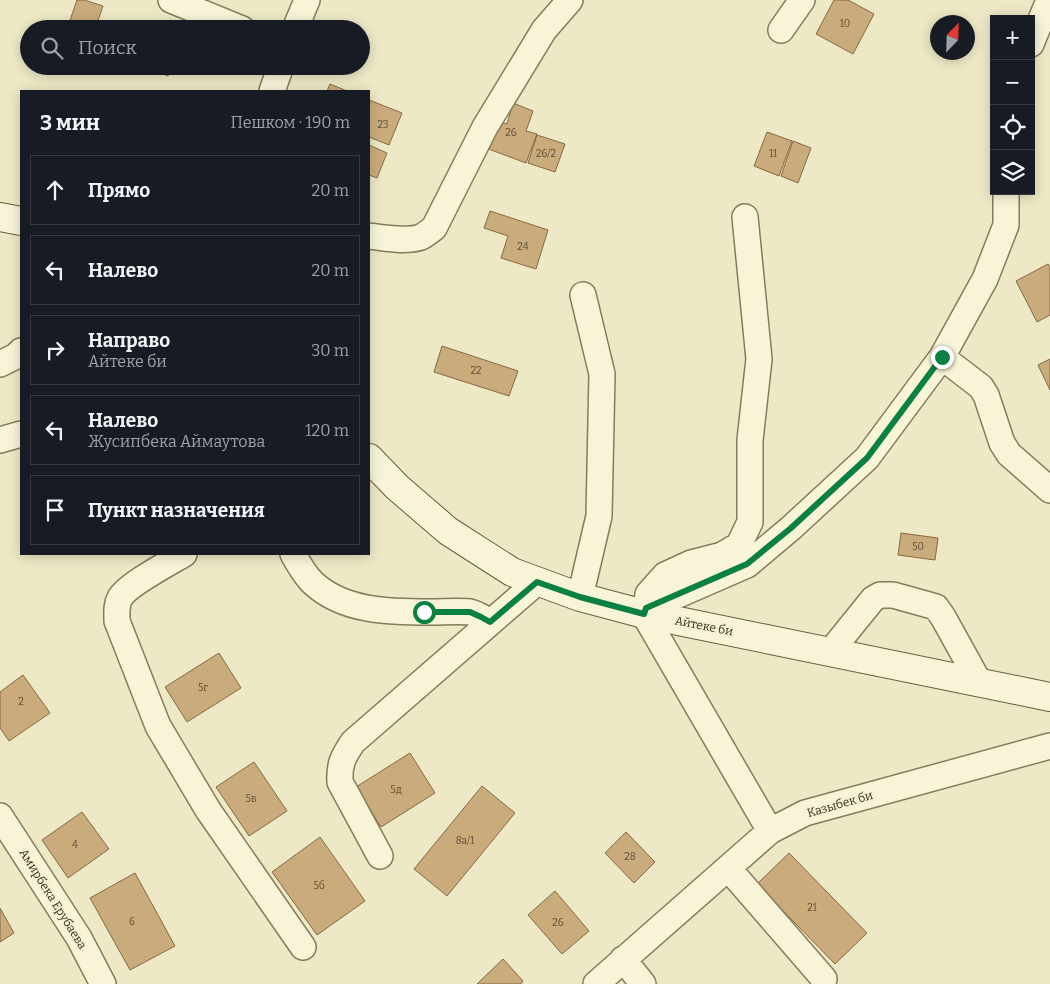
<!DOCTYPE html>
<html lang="ru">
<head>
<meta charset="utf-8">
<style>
  :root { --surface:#171b24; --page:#20242c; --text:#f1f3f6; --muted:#9ea1a6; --line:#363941 }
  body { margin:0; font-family:Bitter,serif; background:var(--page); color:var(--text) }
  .controls { position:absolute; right:15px; top:15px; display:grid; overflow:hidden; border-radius:0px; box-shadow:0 2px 12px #0003 }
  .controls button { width:45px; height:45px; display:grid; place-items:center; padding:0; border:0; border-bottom:1px solid var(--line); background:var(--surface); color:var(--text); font:25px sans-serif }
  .compass { position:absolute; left:930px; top:15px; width:45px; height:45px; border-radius:50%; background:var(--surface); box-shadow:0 2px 12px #0003; rotate:23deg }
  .stop { position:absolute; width:15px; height:15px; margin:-11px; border:4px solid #0b8043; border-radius:50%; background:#fff }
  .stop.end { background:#0b8043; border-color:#fff; box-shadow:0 1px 5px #0008 }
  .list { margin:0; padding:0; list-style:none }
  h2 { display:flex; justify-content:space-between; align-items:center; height:65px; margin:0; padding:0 20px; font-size:21px }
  h2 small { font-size:16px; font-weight:400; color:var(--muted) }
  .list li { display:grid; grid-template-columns:32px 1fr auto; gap:15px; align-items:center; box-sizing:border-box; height:70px; margin:0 10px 10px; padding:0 10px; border:1px solid var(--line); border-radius:0px }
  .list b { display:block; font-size:19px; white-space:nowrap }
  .list p { margin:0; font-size:16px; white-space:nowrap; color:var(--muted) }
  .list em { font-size:16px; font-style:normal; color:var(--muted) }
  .icon { flex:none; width:28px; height:28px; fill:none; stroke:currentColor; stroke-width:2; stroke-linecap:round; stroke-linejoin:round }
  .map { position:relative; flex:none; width:1050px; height:984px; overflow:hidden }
  .search { position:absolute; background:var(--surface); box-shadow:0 2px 12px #0003; left:20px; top:20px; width:350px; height:55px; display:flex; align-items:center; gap:12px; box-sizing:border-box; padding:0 18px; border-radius:28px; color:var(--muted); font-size:19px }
  .panel { position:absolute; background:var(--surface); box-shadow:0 2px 12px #0003; left:20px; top:90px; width:350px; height:465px; border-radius:0px }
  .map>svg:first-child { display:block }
  .building { fill:#caab7c; stroke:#866942 }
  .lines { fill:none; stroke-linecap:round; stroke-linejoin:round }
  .street-casing { stroke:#877b5c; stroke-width:28 }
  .secondary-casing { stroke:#695c3f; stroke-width:30 }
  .street { stroke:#f8f4d8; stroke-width:25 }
  .secondary { stroke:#f8f4d8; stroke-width:28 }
  .route { stroke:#0b8043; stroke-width:6 }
  .labels { text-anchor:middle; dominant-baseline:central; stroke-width:5; stroke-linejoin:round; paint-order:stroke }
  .number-label { font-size:10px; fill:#5c4f36 }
  .street-label { font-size:12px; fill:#38301f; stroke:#f4f1d4 }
</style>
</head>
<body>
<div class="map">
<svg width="1050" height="984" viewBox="0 0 1050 984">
  <rect width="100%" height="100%" fill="#ede8c5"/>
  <!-- building -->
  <path class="building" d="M77 0H84L103 6 95 29H67Z
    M834 0H848L874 14 853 54 816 34Z
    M160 21 182 29H157Z
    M61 66H82L79 73Z
    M144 66H171L168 76Z
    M330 84 347 91H327Z
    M369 100 402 113 389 145 369 137Z
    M513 103 533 111 526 131 537 134 526 163 486 148 496 120 507 124Z
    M767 132 792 141 779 176 754 166Z
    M537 135 565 144 555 172 528 163Z
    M793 141 811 148 798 183 781 176Z
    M369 145 387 153 377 178 369 175Z
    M490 211 548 230 536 269 501 258 508 236 484 228Z
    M1048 264 1050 267V315L1037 322 1016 281Z
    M442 346 518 371 509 396 434 372Z
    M1050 359V390L1038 365Z
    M901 533 938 538 935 560 898 555Z
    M219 653 241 688 187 722 165 687Z
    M23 675 50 713 9 741 0 728V692Z
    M410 753 435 793 381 827 356 787Z
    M254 762 287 811 249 836 216 787Z
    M482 786 515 813 447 896 414 869Z
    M82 812 109 849 68 878 42 840Z
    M626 832 655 862 634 883 605 853Z
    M320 837 365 901 317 935 272 872Z
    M789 853 867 933 835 964 757 884Z
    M135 873 175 946 130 970 90 898Z
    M555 891 589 931 562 954 528 915Z
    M0 908 14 933 0 942Z
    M503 959 523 981 521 984H477Z"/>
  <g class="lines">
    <!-- street casing -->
    <g class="street-casing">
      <path id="street" d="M171 0 242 29
        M295 29 307 0
        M781 30 802 0
        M1031 44 1049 0
        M272 91 281 66
        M745 217 759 359 750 440V522L739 545 722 555 691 563 665 575 648 594 646 609 644 614 770 831
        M369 236C383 238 407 242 421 237 425 235 430 231 434 228L485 127 544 30 570 0
        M942 357 981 387 986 395 1002 443 1009 454 1050 490
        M0 364 16 356 21 351
        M0 440 21 434
        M184 554C169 563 127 585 120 598 116 605 117 613 117 621L158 726 208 810 303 947
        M293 554C298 563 304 574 312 582 343 612 391 612 431 612 443 612 459 611 470 612 477 614 484 618 490 622
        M580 597 599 516 602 374 583 295
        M646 609 747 565 791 528 867 458 942 357 985 279 1006 225V191
        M831 651 873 599 880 595H893L936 607 943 617 979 682
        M0 816 79 938 103 984
        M380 856 340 782C339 764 343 757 353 742L537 582
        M728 868 824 979
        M623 959 643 984
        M596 984 770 831 805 813 1050 746"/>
    </g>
    <!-- secondary casing -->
    <g class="secondary-casing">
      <path id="secondary" d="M0 217 21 221
        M369 458 397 487 448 531 512 572 580 597 644 614 1050 697"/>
    </g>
    <!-- street -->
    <use href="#street" class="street"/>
    <!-- secondary -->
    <use href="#secondary" class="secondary"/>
  </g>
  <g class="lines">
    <!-- route -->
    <path class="route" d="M424 612H470L481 617 490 622 537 582 580 597 644 614 646 608 747 564 791 528 867 458 942 357"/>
  </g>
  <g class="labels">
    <!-- number labels -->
    <g class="number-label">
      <text x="845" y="24">10</text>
      <text x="383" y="125">23</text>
      <text x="511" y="133">26</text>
      <text x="546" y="154">26/2</text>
      <text x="773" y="154">11</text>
      <text x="523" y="247">24</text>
      <text x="476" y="371">22</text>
      <text x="918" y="547">50</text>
      <text x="203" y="688">5г</text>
      <text x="21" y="702">2</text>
      <text x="396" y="790">5д</text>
      <text x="251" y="799">5в</text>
      <text x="465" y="841">8а/1</text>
      <text x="75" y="845">4</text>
      <text x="630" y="857">28</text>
      <text x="319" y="886">5б</text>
      <text x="812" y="908">21</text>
      <text x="132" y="922">6</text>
      <text x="558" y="923">26</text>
    </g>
    <!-- street labels -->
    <g class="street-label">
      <text transform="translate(704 626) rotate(11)">Айтеке би</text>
      <text transform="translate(840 804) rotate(-16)">Казыбек би</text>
      <text transform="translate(53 899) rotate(58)">Амирбека Ерубаева</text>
    </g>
  </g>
</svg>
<div class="controls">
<button>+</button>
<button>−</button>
<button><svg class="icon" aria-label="locate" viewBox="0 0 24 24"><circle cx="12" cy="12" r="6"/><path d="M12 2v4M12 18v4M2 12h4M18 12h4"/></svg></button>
<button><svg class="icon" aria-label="layers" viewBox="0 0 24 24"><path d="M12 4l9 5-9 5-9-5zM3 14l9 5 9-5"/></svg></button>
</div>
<svg class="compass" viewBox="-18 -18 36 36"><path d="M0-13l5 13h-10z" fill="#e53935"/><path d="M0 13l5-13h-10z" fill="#9ea1a6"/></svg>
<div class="stop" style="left:424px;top:612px"></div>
<div class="stop end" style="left:942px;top:357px"></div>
<div class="search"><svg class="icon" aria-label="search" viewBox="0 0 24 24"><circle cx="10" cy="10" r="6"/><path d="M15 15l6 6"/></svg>Поиск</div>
<section class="panel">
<h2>3 мин<small>Пешком · 190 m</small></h2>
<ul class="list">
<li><svg class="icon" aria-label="ahead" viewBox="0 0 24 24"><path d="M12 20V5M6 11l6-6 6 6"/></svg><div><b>Прямо</b></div><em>20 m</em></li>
<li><svg class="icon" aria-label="left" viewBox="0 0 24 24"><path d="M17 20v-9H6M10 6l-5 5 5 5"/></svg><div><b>Налево</b></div><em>20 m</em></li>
<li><svg class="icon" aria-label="right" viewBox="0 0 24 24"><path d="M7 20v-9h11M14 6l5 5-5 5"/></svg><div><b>Направо</b><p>Айтеке би</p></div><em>30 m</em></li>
<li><svg class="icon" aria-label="left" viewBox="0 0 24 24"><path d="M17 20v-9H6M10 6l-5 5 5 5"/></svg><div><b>Налево</b><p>Жусипбека Аймаутова</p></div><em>120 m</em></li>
<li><svg class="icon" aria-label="arrive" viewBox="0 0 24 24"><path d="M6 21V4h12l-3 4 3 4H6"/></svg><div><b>Пункт назначения</b></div></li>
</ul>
</section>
</div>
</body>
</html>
